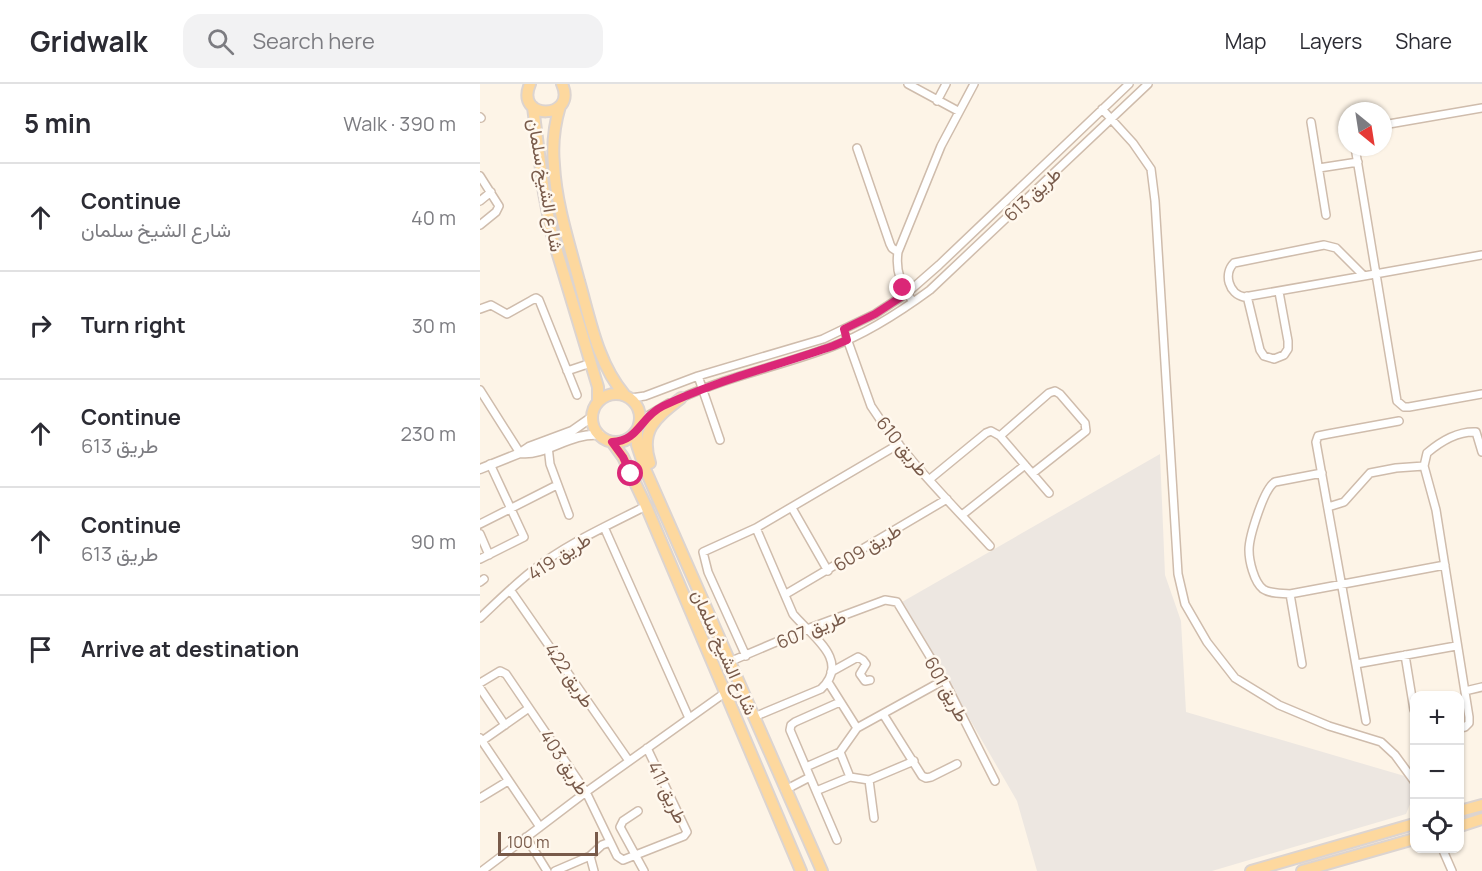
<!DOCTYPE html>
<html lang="en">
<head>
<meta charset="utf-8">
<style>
  :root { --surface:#fff; --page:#f2f2f3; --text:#2b2b33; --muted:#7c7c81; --line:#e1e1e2 }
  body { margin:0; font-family:Manrope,Vazirmatn,sans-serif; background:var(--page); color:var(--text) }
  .controls { position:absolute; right:18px; bottom:18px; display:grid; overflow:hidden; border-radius:12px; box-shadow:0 2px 4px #0004 }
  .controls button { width:54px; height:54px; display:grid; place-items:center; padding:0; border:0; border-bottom:2px solid var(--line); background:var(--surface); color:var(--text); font:30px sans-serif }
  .compass { position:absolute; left:858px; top:18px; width:54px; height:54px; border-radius:50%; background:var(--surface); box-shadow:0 2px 4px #0004; rotate:150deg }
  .scale { position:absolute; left:18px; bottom:15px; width:100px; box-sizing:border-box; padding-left:6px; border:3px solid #785a4a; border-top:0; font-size:16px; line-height:21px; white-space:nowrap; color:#785a4a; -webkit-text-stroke:4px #fff8ee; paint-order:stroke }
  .stop { position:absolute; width:18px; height:18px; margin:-14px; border:4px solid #db2777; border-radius:50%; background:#fff }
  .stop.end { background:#db2777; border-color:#fff; box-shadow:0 2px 6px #0008 }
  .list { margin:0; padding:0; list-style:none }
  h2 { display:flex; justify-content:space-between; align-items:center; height:78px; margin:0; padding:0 24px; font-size:26px }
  h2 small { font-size:20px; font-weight:400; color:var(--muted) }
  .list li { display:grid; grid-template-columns:39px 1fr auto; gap:18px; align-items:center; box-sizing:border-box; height:108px; padding:0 24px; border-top:2px solid var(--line) }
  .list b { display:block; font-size:22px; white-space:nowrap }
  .list p { margin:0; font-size:20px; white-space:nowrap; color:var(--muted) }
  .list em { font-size:20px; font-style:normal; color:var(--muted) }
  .icon { flex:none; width:33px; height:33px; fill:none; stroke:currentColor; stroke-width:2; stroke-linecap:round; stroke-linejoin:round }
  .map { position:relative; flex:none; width:1002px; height:787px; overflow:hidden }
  header { display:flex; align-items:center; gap:36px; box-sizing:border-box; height:84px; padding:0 30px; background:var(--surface); border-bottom:2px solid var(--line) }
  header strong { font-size:28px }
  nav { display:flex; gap:33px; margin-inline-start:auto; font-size:21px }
  .search { width:420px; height:54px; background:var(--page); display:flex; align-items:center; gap:15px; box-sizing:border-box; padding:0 21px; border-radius:18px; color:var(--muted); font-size:22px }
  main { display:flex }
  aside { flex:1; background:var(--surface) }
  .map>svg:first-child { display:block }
  .industrial { fill:#ede7e1 }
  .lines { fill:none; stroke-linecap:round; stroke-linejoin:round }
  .minor-casing { stroke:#cfbcac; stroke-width:10 }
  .tertiary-casing { stroke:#cfbcac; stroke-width:11 }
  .primary-casing { stroke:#dcd4d0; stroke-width:14 }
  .minor { stroke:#fff; stroke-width:7 }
  .tertiary { stroke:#fff; stroke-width:8 }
  .primary { stroke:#fdd89e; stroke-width:10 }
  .route { stroke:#db2777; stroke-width:8 }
  .labels { text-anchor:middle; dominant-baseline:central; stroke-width:5; stroke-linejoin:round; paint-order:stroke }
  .street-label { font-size:18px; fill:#785a4a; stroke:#fff8ee }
</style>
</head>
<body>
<header>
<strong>Gridwalk</strong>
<div class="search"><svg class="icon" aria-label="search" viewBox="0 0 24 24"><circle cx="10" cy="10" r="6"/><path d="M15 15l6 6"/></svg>Search here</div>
<nav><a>Map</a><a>Layers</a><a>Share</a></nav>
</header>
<main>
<aside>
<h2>5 min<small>Walk · 390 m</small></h2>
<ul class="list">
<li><svg class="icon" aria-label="ahead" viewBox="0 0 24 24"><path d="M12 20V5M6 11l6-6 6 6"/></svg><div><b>Continue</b><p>شارع الشيخ سلمان</p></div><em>40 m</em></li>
<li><svg class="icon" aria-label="right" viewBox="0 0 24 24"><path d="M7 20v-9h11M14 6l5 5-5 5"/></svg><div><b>Turn right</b></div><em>30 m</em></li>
<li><svg class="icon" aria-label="ahead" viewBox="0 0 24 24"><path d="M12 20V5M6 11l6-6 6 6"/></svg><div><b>Continue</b><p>طريق 613</p></div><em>230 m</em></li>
<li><svg class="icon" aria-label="ahead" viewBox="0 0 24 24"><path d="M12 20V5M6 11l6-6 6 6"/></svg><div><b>Continue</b><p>طريق 613</p></div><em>90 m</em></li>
<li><svg class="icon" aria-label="arrive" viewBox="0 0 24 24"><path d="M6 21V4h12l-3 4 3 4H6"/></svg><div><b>Arrive at destination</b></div></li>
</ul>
</aside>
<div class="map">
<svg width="1002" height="787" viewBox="0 0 1002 787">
  <rect width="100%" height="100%" fill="#fdf4e7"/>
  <!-- industrial -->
  <path class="industrial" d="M680 370 685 491 701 537 706 628 928 693 934 704V710L926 730 732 787H557L537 717 422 518Z"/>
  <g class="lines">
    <!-- minor casing -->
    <g class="minor-casing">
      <path id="minor" d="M428 0 478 27
        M457 17 466 0
        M622 25 653 59 671 85 675 117 698 490 705 520 727 558 755 594 799 621 849 642 901 658 915 671 934 697
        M0 33 1 34
        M831 38 846 131
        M903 41 1002 24
        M875 63 917 317 924 323H929L1002 310
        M377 64 410 160 412 164 418 168
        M839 84 878 78
        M0 92 19 122 16 128 0 141
        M0 117 11 108
        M844 161 856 164 884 192 764 213C749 210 743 190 754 179Z
        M884 192 1002 171
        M767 212 780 266 784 272 794 275 804 271 808 265V257L799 208
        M433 218C422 202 415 188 418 168L461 62 494 0
        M0 225 11 221 27 230 52 216 56 214 59 216 97 311
        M366 252 391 322C424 373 469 417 510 462
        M87 287 111 279
        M218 292 240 356
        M0 306 40 369
        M151 314 165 312 218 292 343 255 395 230 427 209 459 181 649 0
        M199 315C248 292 301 282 351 263 386 250 420 228 450 206L668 0
        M159 343 169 331 189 319
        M520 352 569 309 575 307 580 310 605 339 606 347 553 389
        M68 362 70 380 89 431
        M450 395 506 349 511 347 520 352 569 409
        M848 423 864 418 890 389 916 384 944 382
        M312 424 348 487
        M482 431 545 381
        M0 440 77 401
        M124 443 209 634
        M0 450 9 471
        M0 475 44 453 10 380
        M0 498 4 495
        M31 507 149 677
        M306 510 467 415
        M810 510 965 481
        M0 534C17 518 34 501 52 487 86 460 127 442 166 422
        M925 571 934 626
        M266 572 228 488 223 468 276 444 419 360
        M249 578 327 545 405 516 417 518 464 596 515 697
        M822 580 810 510C801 509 790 510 783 505 774 498 769 477 769 466 769 453 784 404 795 398L842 389
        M876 580 976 562
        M351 588 378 573 383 576 386 580 380 590 385 597 390 596
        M348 598 377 644
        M0 599 20 587 26 590 106 708 137 772 143 776 204 752 207 748 167 664
        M0 604 25 641
        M985 607 1002 603
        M403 630 442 692 446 694 451 693 477 680
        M274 633 341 605C372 576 330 551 313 530L276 444
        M886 637 836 358 838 352 848 350 919 337
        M980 644 985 643 989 639V633L956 426 944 382 947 369C961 357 977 347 996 348L1002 368
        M0 654 60 743
        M2 657 49 624
        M360 668 370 693 389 696 434 677
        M326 683 360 668 377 644 464 596
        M389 696 394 734
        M305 706 330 693
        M336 707 370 693
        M0 714 28 697
        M158 727 143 737 140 743 164 787
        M46 753 67 787
        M357 756 310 646 311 641 315 638 360 618
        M962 764 972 787
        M2 787 106 708 246 608
        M75 787 110 772
        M114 787 110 772 122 761 130 758"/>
    </g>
    <!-- tertiary casing -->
    <g class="tertiary-casing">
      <path id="tertiary" d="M41 369C66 372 90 348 120 351
        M0 385 40 369 49 363 92 347 112 333"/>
    </g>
    <!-- primary casing -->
    <g class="primary-casing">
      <path id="primary" d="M50 0C34 37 98 36 82 0
        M80 22C74 42 72 61 74 81 76 120 89 159 99 197 110 235 118 280 144 310
        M53 23 64 109 72 151 118 303V317
        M112 334a24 24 0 1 1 48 0a24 24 0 1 1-48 0Z
        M157 346V361L165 385 342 787
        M132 358 143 373 166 422 321 787
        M170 379C159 345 177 333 201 314
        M980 727 1002 721
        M980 742 1002 735
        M771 787 934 740
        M822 787 934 755"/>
    </g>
    <!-- minor -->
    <use href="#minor" class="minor"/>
    <!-- tertiary -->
    <use href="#tertiary" class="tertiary"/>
    <!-- primary -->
    <use href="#primary" class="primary"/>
  </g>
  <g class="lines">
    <!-- route -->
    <path class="route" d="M151 390 143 373 132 358C159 357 160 333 183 322 237 296 296 282 353 262L367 256 364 245 395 230 427 209 423 204"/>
  </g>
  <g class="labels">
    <!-- street labels -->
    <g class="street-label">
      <text transform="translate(66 101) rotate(80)">شارع الشيخ سلمان</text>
      <text transform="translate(552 110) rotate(-43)">طريق 613</text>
      <text transform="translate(423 362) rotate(51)">طريق 610</text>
      <text transform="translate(387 463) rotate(-31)">طريق 609</text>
      <text transform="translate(79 472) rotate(-33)">طريق 419</text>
      <text transform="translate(331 545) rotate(-22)">طريق 607</text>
      <text transform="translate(245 568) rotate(66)">شارع الشيخ سلمان</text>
      <text transform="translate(90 591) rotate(56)">طريق 422</text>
      <text transform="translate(467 605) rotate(61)">طريق 601</text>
      <text transform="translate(85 678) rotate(57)">طريق 403</text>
      <text transform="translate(188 708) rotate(64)">طريق 411</text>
    </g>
  </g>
</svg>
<div class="controls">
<button>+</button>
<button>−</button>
<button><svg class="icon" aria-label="locate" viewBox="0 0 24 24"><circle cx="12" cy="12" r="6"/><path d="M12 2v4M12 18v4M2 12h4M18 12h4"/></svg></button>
</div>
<svg class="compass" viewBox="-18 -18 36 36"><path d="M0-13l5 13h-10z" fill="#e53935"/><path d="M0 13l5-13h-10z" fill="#7c7c81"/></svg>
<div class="scale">100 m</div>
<div class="stop" style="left:151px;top:390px"></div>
<div class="stop end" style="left:423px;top:204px"></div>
</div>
</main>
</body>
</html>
